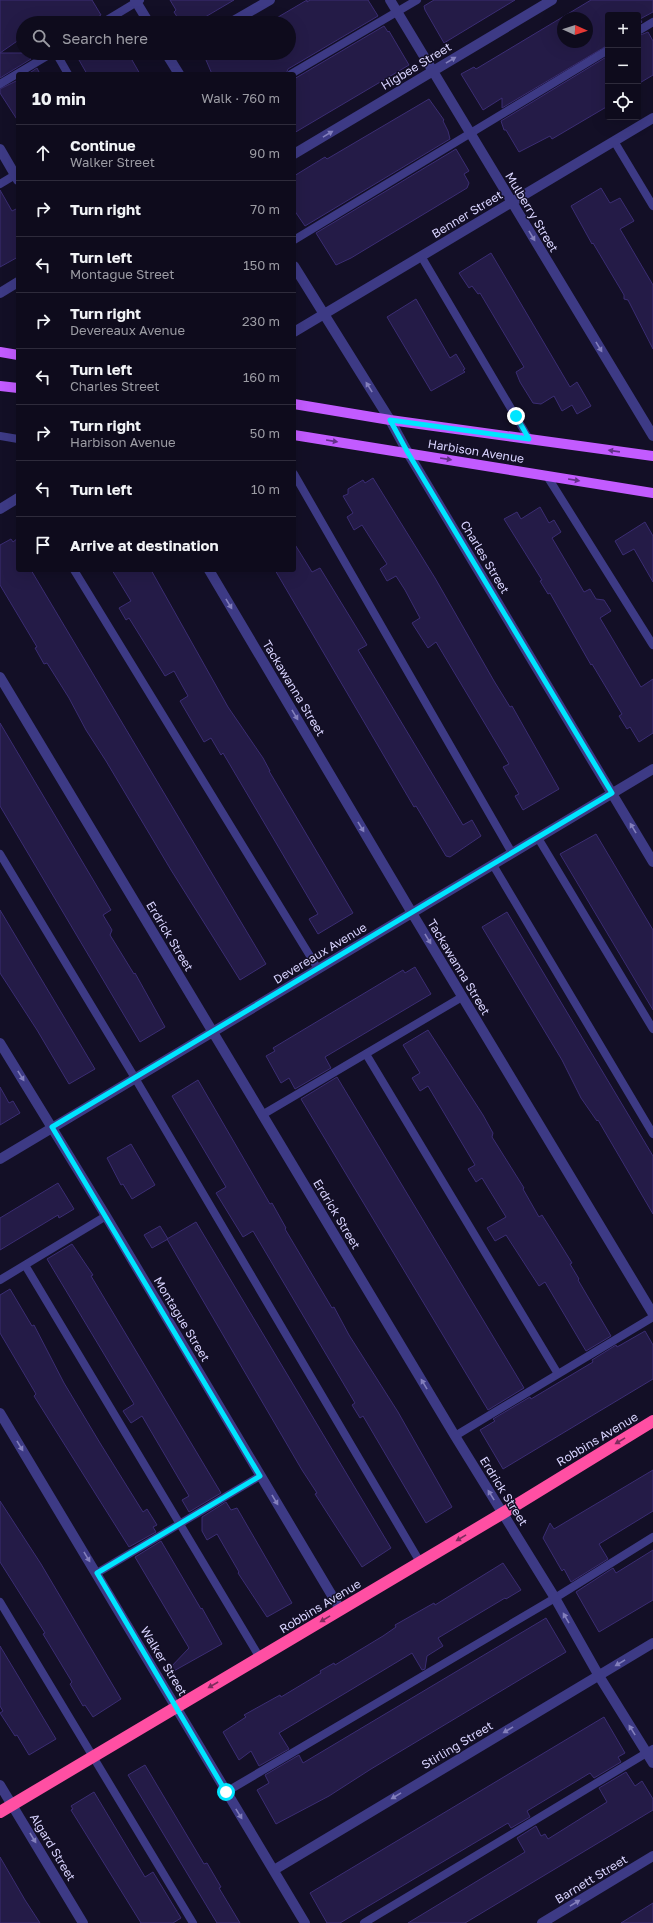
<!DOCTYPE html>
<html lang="en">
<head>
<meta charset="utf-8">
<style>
  :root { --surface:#0e0b1c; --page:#1c1929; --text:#f1f3f6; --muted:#9b9ba3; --line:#2e2b3b }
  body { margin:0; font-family:"Golos Text",sans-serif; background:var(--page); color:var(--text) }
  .controls { position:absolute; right:12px; top:12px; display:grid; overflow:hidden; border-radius:4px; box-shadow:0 4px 16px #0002 }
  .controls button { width:36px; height:36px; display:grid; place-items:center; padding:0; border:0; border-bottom:1px solid var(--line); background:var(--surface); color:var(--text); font:20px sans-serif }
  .compass { position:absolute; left:557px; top:12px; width:36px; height:36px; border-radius:50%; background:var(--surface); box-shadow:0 4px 16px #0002; rotate:93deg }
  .stop { position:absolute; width:12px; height:12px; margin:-9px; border:3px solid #00e5ff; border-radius:50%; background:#fff }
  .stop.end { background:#00e5ff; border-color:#fff; box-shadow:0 1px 4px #0008 }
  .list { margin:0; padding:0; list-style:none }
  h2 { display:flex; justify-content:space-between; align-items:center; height:52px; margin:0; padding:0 16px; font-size:17px }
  h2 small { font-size:13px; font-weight:400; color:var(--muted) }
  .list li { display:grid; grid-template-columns:26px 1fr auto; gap:12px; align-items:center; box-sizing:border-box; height:56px; padding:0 16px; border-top:1px solid var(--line) }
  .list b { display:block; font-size:15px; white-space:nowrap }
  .list p { margin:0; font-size:13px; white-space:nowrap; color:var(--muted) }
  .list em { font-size:13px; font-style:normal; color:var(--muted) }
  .icon { flex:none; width:22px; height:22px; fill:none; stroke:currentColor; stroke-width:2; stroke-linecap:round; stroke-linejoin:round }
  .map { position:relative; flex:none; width:653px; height:1923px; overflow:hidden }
  .search { position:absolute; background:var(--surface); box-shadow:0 4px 16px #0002; left:16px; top:16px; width:280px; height:44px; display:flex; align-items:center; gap:10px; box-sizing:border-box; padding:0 14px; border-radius:22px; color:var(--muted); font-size:15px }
  .panel { position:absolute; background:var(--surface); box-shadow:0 4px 16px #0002; left:16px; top:72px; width:280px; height:500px; border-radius:4px }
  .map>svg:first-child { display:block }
  .building { fill:#241b47; stroke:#3b2d73; fill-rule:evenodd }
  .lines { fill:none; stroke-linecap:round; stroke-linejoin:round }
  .lane { stroke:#3d3a85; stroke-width:8 }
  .street { stroke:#3d3a85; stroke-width:10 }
  .primary { stroke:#c25bff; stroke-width:10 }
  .highway { stroke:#ff4fa3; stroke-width:12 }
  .oneway { fill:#837fbc }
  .oneway2 { fill:#623188 }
  .oneway3 { fill:#7d2c5e }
  .route { stroke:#00e5ff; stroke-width:5 }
  .labels { text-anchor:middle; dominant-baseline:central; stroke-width:3; stroke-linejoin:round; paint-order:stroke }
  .street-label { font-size:12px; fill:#d9d4ff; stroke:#130f26 }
</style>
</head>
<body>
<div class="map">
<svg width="653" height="1923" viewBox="0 0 653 1923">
  <rect width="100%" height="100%" fill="#130f26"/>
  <!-- building -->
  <path class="building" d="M0 0H92L101 15 88 23H23V37L0 53Z
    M170 0H234L195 23H181L174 12 176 10Z
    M307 0V2L310 0H368L378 16 288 69 286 74H212L206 60 217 53H289V23H268Z
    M434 0H515L444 43 425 10 424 6Z
    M591 0H653V12L640 19 642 22 638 25V15H608V45L502 108V98L483 110 461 74 474 67 476 69ZM563 18H587V42H563Z
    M384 26 388 32 389 31 409 65 294 133V79Z
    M648 32 653 41V75L638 84V36Z
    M0 53H27L31 59 0 78Z
    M75 53H128L140 74H87Z
    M608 56V106L552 139 550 136 519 152 506 130H504L501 121Z
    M37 68 40 74H28Z
    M18 80V121L0 93V89Z
    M429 99 444 120 443 121 448 131 450 139 305 226 294 210V176L325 157 327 159Z
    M456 149 469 171 464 174 469 183 467 188 351 258 336 265 316 233Z
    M601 188 610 203 620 198 634 221 620 229 653 285V349L628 300 624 299V295L593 243 592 244 571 206Z
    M0 190 12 211 18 208V257L0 267Z
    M491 253 570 387 577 382 591 406 577 414 572 405 562 411 554 396 541 404 533 403 520 382 516 372 524 367 480 293 478 294 472 286 469 288 459 273Z
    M416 299 450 358 456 354 465 369 463 370 465 372 431 391 387 317Z
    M373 478 435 578 494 681 510 707 512 706 559 789 523 810 515 796 519 794 503 767 509 764 436 642 428 648 412 623 420 618 405 590 396 576 387 581 380 569 387 564 376 547 362 525 354 530 347 517 353 513 343 496 348 494V489L363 480 365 483Z
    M540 507 549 523 554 520 561 532 552 538 584 592 590 589 596 599 604 600 611 611 600 618 641 687 653 679V733L639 742 630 727 627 729 619 716 622 714 592 664 591 665 550 593 548 594 540 581 542 580 504 519 517 512 521 519Z
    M645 522 653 536V582L634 549 623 555 615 541Z
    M18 538V570H31L266 964 240 980 171 870 106 761 86 730 69 698 47 663 44 664 35 648 37 647 0 585V545L11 539 13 542Z
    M294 543 312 572 320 568 361 635 367 645 358 650 463 825 472 820 481 836 450 857 446 856 416 806 414 807 275 570H294Z
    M112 570H151L228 707 263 758 270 771H269L353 913 318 934 309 919 318 914 223 753 221 755 211 738 204 742 180 701 188 696 174 671 165 676 129 618 126 620 119 608 131 601Z
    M0 723 111 910 103 915 112 930 110 935 134 974 135 973 165 1027 140 1042 0 806Z
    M596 834 653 930V1010L560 854Z
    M0 910 95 1069 69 1084 37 1030 0 973Z
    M507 912 653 1156V1214L598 1120 597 1121 581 1098 562 1060 482 927Z
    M415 967 431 994 325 1057 331 1068 295 1089 289 1078 281 1083 266 1056 275 1051 273 1048 403 970 405 973Z
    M428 1030 483 1115 493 1133 492 1137 524 1188 523 1189 539 1217 542 1215 572 1263 570 1264 579 1279 578 1280 611 1336 586 1351 545 1282 539 1286 506 1235 495 1241 487 1228 506 1217 482 1178 476 1182 468 1169 475 1165 428 1086 420 1091 412 1078 420 1073 403 1045Z
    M337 1077 524 1388 488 1410 301 1099Z
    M198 1080 270 1204 272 1203 286 1228 285 1229 332 1308 334 1307 349 1335 398 1412 452 1507 426 1523 363 1416 360 1418 352 1405 355 1403 253 1231 243 1237 216 1193 226 1187 172 1096Z
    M0 1087 9 1103 13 1101 20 1113 0 1125Z
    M131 1144 155 1185 132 1199 123 1184 121 1185 107 1158Z
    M58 1183 74 1209 59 1218 58 1215 0 1250V1218Z
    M196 1222 391 1548 362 1567 315 1494 317 1493 302 1470 167 1239Z
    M160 1226 168 1239 152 1248 144 1235Z
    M72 1244 93 1275 91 1276 221 1493 189 1512 182 1500 189 1496 142 1416 131 1423 123 1411 134 1404 47 1259Z
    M10 1289 32 1326 34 1325 64 1383 100 1443 143 1512 147 1509 157 1525 153 1527 156 1532 129 1547 34 1396 36 1394 0 1333V1295Z
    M645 1331 653 1345V1379L503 1469 480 1430 495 1421 493 1419 530 1397 531 1399 593 1362 592 1360 616 1345 617 1347Z
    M653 1470V1511L599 1544 608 1559 571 1582 564 1569 562 1571 543 1538 550 1523 554 1529Z
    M0 1501 41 1564 121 1699 93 1717 85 1705 83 1706 70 1684 72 1682 43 1634 45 1633 0 1562Z
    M226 1502 231 1510 237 1508 292 1603 267 1617 238 1573 239 1572 217 1534 207 1540 202 1531V1517Z
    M161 1541 201 1609 202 1608 222 1644 172 1672 169 1669 189 1648 135 1557Z
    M653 1550V1600L599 1632 576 1592 613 1568 616 1573Z
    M503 1563 521 1590 506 1599 505 1598 438 1638 443 1646 427 1656 425 1669 422 1670 412 1653 279 1733 289 1749 259 1766 251 1751 239 1760 223 1732 246 1717 244 1715 280 1695 281 1697 321 1673 320 1671 334 1663 335 1665 383 1636 396 1627 395 1625 434 1603 435 1605Z
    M546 1618 566 1652 371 1769 329 1796 276 1824 257 1790 269 1783 265 1775 299 1755 303 1763Z
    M0 1646 56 1739 29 1755 17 1735 15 1736 0 1713 3 1711 0 1706Z
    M604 1717 625 1753 618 1757 621 1762 594 1778 590 1773 527 1811 530 1817 511 1828 508 1823 340 1923H327L310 1893Z
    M145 1765 204 1864 207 1863 221 1887 219 1888 240 1923H217L128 1775Z
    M626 1772 635 1786 642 1781 653 1799V1810L465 1923H408L525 1852 517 1838 536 1826 541 1836 545 1834 548 1839 607 1802 599 1788Z
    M94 1792 145 1877 153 1872 181 1918 173 1923H141L71 1810 73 1809 71 1806Z
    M0 1857 25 1900 40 1923H0Z
    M653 1903V1923H621Z"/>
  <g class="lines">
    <!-- lane -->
    <path class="lane" d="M102 23 140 0
      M638 31 653 22
      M56 53 68 74
      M291 74 417 0
      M0 84 52 53
      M614 141 653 206
      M0 184 15 175
      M294 240 608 50
      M421 256 529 439
      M0 436 18 439
      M294 474 512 853
      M547 476 653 645
      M74 570 318 969
      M538 838 653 1029
      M0 854 135 1078 420 1562
      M493 865 653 1134
      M366 1054 558 1374
      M262 1115 462 997
      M25 1265 260 1658
      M0 1280 106 1216
      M455 1436 653 1317
      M97 1573 260 1476
      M0 1602 193 1923
      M226 1792 555 1598 653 1537
      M364 1923 653 1749"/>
    <!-- street -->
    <path class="street" d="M135 0 149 23
      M390 0 653 436
      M230 23 270 0
      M166 53 179 74
      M0 149 18 180
      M294 154 552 0
      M294 266 390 420 408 453 653 862
      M0 293 18 282
      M294 332 653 118
      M0 509 18 498
      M209 570 412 913 653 1314
      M0 677 455 1436 555 1598 599 1676 653 1763
      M0 1043 106 1216 340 1609
      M0 1159 653 769
      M0 1413 305 1923
      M0 1785 83 1923
      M274 1870 653 1643
      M542 1923 653 1856"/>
    <!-- primary -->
    <path class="primary" d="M0 352 18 355
      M0 386 18 388
      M294 404 390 420 653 456
      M294 435 653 493"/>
    <!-- highway -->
    <path class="highway" d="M0 1812 503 1513 653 1421"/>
  </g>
  <!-- one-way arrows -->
  <defs><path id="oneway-solid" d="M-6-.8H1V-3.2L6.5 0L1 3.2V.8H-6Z"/></defs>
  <g class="oneway">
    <use href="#oneway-solid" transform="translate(451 60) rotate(-31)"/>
    <use href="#oneway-solid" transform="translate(328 134) rotate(-31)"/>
    <use href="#oneway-solid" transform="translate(532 236) rotate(59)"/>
    <use href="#oneway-solid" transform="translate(599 347) rotate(59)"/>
    <use href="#oneway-solid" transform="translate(369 387) rotate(-122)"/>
    <use href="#oneway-solid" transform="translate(229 604) rotate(59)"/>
    <use href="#oneway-solid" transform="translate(295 715) rotate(59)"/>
    <use href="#oneway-solid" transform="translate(361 827) rotate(59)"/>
    <use href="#oneway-solid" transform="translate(633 828) rotate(-121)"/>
    <use href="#oneway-solid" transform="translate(428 939) rotate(59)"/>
    <use href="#oneway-solid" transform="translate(21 1076) rotate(58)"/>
    <use href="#oneway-solid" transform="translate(424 1384) rotate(-121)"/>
    <use href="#oneway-solid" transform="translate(20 1446) rotate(59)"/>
    <use href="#oneway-solid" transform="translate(491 1495) rotate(-122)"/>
    <use href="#oneway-solid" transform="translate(275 1500) rotate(59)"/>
    <use href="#oneway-solid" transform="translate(87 1557) rotate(59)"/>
    <use href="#oneway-solid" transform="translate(566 1618) rotate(-120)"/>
    <use href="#oneway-solid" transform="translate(620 1663) rotate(149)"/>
    <use href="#oneway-solid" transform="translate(508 1730) rotate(149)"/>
    <use href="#oneway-solid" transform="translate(632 1730) rotate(-122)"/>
    <use href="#oneway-solid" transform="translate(396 1796) rotate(149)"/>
    <use href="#oneway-solid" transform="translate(239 1814) rotate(58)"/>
    <use href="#oneway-solid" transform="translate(33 1838) rotate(59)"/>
    <use href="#oneway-solid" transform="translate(575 1903) rotate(-31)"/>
  </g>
  <g class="oneway2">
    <use href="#oneway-solid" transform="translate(332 441) rotate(9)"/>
    <use href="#oneway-solid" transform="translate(614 451) rotate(-172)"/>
    <use href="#oneway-solid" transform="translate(446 459) rotate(9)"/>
    <use href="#oneway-solid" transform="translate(574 480) rotate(9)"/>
  </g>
  <g class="oneway3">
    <use href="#oneway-solid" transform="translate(620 1441) rotate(149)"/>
    <use href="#oneway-solid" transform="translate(461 1538) rotate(149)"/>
    <use href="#oneway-solid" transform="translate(325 1619) rotate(149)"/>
    <use href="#oneway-solid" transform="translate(213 1685) rotate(150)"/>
  </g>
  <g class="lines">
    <!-- route -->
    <path class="route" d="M226 1792 97 1573 260 1476 52 1127 612 793 408 453 390 420 529 439 516 416"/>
  </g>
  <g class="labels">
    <!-- street labels -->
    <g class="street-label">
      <text transform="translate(416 66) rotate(-31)">Higbee Street</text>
      <text transform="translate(532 212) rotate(59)">Mulberry Street</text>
      <text transform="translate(467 214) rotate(-31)">Benner Street</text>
      <text transform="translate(476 451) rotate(9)">Harbison Avenue</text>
      <text transform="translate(485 557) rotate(59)">Charles Street</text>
      <text transform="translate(294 688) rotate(59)">Tackawanna Street</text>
      <text transform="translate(170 936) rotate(59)">Erdrick Street</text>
      <text transform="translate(320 953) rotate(-31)">Devereaux Avenue</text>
      <text transform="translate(459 967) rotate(59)">Tackawanna Street</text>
      <text transform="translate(337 1214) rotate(59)">Erdrick Street</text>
      <text transform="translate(182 1319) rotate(59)">Montague Street</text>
      <text transform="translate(597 1439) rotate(-31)">Robbins Avenue</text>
      <text transform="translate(504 1491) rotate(58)">Erdrick Street</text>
      <text transform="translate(320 1606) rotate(-31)">Robbins Avenue</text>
      <text transform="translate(164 1661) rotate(59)">Walker Street</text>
      <text transform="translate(457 1745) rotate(-31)">Stirling Street</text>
      <text transform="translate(53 1847) rotate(59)">Algard Street</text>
      <text transform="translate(591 1879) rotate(-31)">Barnett Street</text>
    </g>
  </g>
</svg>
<div class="controls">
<button>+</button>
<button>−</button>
<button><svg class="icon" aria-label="locate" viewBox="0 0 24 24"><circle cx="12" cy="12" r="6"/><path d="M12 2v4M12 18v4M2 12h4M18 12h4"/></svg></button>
</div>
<svg class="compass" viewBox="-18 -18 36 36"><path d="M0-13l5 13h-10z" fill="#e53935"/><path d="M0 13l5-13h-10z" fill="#9b9ba3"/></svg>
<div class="stop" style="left:226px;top:1792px"></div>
<div class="stop end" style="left:516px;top:416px"></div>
<div class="search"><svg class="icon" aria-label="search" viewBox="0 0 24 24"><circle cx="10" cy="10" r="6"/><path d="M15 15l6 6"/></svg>Search here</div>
<section class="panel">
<h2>10 min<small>Walk · 760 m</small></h2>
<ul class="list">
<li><svg class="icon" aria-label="ahead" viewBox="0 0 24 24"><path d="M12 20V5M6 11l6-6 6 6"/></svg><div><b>Continue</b><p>Walker Street</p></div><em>90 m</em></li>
<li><svg class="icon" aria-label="right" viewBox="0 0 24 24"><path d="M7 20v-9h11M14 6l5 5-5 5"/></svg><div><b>Turn right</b></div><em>70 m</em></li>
<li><svg class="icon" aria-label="left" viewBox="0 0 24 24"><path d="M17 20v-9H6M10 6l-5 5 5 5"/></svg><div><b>Turn left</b><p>Montague Street</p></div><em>150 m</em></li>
<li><svg class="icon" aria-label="right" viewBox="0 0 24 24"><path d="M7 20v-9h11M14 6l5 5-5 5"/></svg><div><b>Turn right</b><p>Devereaux Avenue</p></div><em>230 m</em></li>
<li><svg class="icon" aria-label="left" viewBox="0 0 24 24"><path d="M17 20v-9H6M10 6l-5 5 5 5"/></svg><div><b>Turn left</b><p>Charles Street</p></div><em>160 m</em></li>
<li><svg class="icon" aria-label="right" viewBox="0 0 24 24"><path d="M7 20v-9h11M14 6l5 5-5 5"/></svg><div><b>Turn right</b><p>Harbison Avenue</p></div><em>50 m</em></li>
<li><svg class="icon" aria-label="left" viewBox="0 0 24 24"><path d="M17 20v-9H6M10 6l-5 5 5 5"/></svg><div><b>Turn left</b></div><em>10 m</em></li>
<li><svg class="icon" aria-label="arrive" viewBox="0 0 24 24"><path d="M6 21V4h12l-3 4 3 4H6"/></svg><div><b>Arrive at destination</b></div></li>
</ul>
</section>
</div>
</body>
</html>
